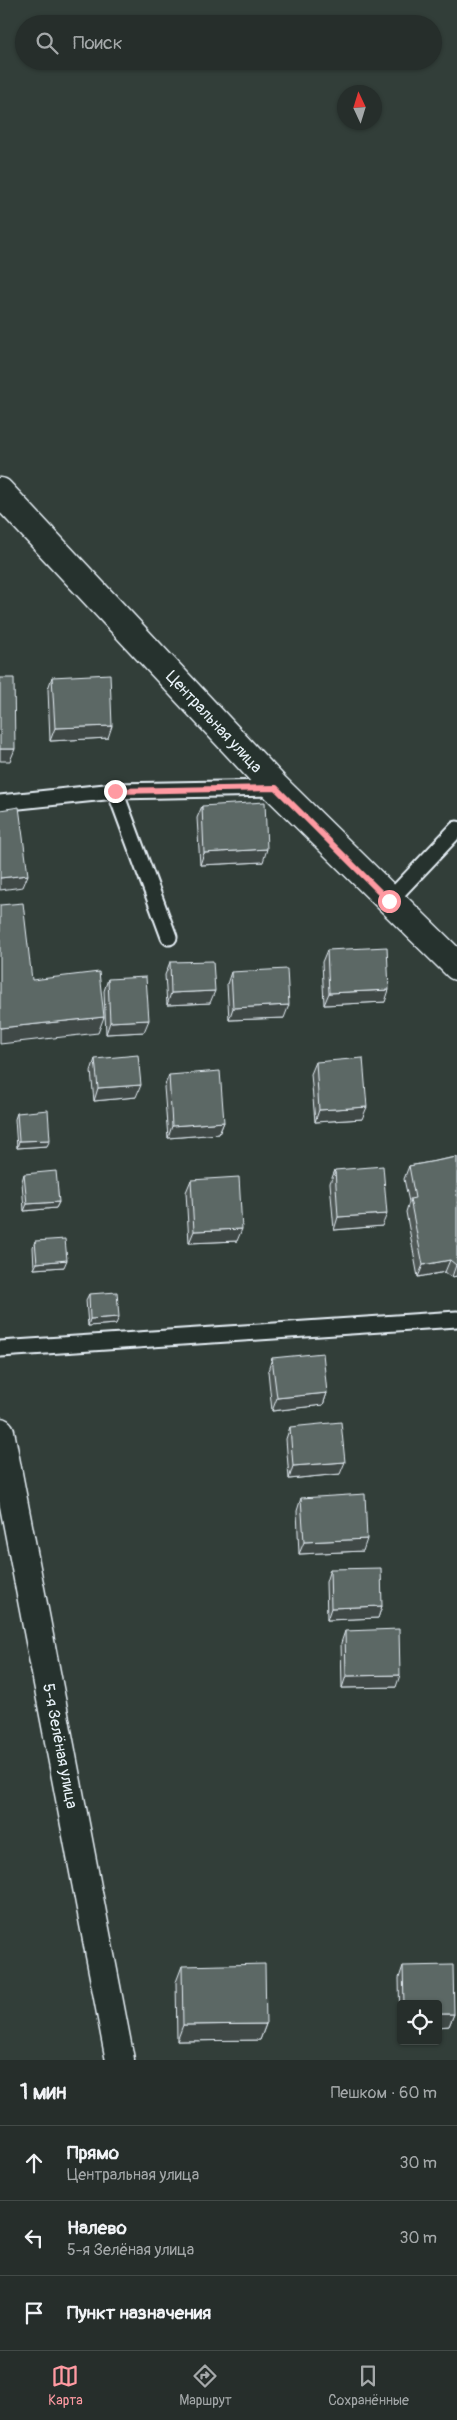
<!DOCTYPE html>
<html lang="ru">
<head>
<meta charset="utf-8">
<style>
  :root { --surface:#262e2b; --page:#323a37; --text:#f1f3f6; --muted:#a4a8a9; --line:#424a47; --accent:#ff9aa2 }
  body { margin:0; font-family:Pangolin,sans-serif; background:var(--page); color:var(--text) }
  .controls { position:absolute; right:15px; bottom:15px; display:grid; overflow:hidden; border-radius:5px; box-shadow:0 1px 4px #0004 }
  .controls button { width:45px; height:45px; display:grid; place-items:center; padding:0; border:0; border-bottom:1px solid var(--line); background:var(--surface); color:var(--text); font:25px sans-serif }
  .compass { position:absolute; left:337px; top:85px; width:45px; height:45px; border-radius:50%; background:var(--surface); box-shadow:0 1px 4px #0004; rotate:356deg }
  .stop { position:absolute; width:15px; height:15px; margin:-11px; border:4px solid #ff9aa2; border-radius:50%; background:#fff }
  .stop.end { background:#ff9aa2; border-color:#fff; box-shadow:0 1px 5px #0008 }
  .list { margin:0; padding:0; list-style:none }
  h2 { display:flex; justify-content:space-between; align-items:center; height:65px; margin:0; padding:0 20px; font-size:21px }
  h2 small { font-size:16px; font-weight:400; color:var(--muted) }
  .list li { display:grid; grid-template-columns:32px 1fr auto; gap:15px; align-items:center; box-sizing:border-box; height:75px; padding:0 20px; border-top:1px solid var(--line) }
  .list b { display:block; font-size:19px; white-space:nowrap }
  .list p { margin:0; font-size:16px; white-space:nowrap; color:var(--muted) }
  .list em { font-size:16px; font-style:normal; color:var(--muted) }
  .icon { flex:none; width:28px; height:28px; fill:none; stroke:currentColor; stroke-width:2; stroke-linecap:round; stroke-linejoin:round }
  .map { position:relative; flex:none; width:457px; height:2060px; overflow:hidden }
  .search { position:absolute; background:var(--surface); box-shadow:0 1px 4px #0004; left:15px; right:15px; top:15px; height:55px; display:flex; align-items:center; gap:12px; box-sizing:border-box; padding:0 18px; border-radius:28px; color:var(--muted); font-size:19px }
  .sheet { height:290px; background:var(--surface) }
  nav { display:flex; justify-content:space-around; align-items:center; box-sizing:border-box; height:70px; border-top:1px solid var(--line); background:var(--surface); font-size:14px; color:var(--muted) }
  nav a { display:grid; justify-items:center; gap:2px }
  nav .on { color:var(--accent) }
  .map>svg:first-child { display:block }
  .lines { fill:none; stroke-linecap:round; stroke-linejoin:round }
  .lane-casing { stroke:#e8f1f8; stroke-width:19 }
  .street-casing { stroke:#e8f1f8; stroke-width:31 }
  .secondary-casing { stroke:#e8f1f8; stroke-width:31 }
  .lane { stroke:#26332d; stroke-width:15 }
  .street { stroke:#26332d; stroke-width:28 }
  .secondary { stroke:#26332d; stroke-width:28 }
  .wall { fill:#4f5957; stroke:#e8f1f8 }
  .shaded-wall { fill:#404947; stroke:#e8f1f8 }
  .building { fill:#5c6865; stroke:#e8f1f8 }
  .route { stroke:#ff9aa2; stroke-width:6 }
  .labels { text-anchor:middle; dominant-baseline:central; stroke-width:4; stroke-linejoin:round; paint-order:stroke }
  .street-label { font-size:16px; fill:#e8f1f8; stroke:#26332d }
</style>
</head>
<body>
<div class="map">
<svg width="457" height="2060" viewBox="0 0 457 2060">
  <rect width="100%" height="100%" fill="#323e39"/>
  <filter id="ink" filterUnits="userSpaceOnUse"><feTurbulence type="fractalNoise" baseFrequency=".02" numOctaves="2"/><feDisplacementMap in="SourceGraphic" scale="10" xChannelSelector="R" yChannelSelector="G"/><feConvolveMatrix kernelMatrix="1 2 1 2 8 2 1 2 1" color-interpolation-filters="sRGB"/></filter>
  <g filter="url(#ink)">
    <g class="lines">
      <!-- lane casing -->
      <g class="lane-casing">
        <path id="lane" d="M115 791 169 937
          M0 803 115 791 276 788
          M389 901 457 829
          M0 1349 457 1319"/>
      </g>
      <!-- street casing -->
      <g class="street-casing">
        <path id="street" d="M0 1432 120 2060"/>
      </g>
      <!-- secondary casing -->
      <g class="secondary-casing">
        <path id="secondary" d="M0 492 276 788 457 966"/>
      </g>
      <!-- lane -->
      <use href="#lane" class="lane"/>
      <!-- street -->
      <use href="#street" class="street"/>
      <!-- secondary -->
      <use href="#secondary" class="secondary"/>
    </g>
    <!-- wall -->
    <path class="wall" d="M52 677 108 738 50 741 48 689Z
      M202 806 263 862 200 865 197 818Z
      M327 950 385 1002 324 1005 322 962Z
      M170 962 210 1003 167 1005 165 975Z
      M231 972 284 1018 229 1020 227 984Z
      M108 979 144 1032 106 1034 104 991Z
      M95 1059 136 1097 94 1101 91 1071Z
      M316 1062 362 1119 315 1122 311 1074Z
      M169 1075 224 1122 219 1134 168 1138 164 1087Z
      M17 1113 47 1146 17 1148 15 1119Z
      M457 1157V1276L452 1277 445 1272 418 1277 406 1212 409 1202 404 1179 409 1166Z
      M335 1170 382 1226 334 1230 330 1183Z
      M24 1174 59 1202 56 1208 24 1211 22 1181Z
      M191 1180 237 1241 189 1243 186 1192Z
      M35 1241 64 1267 34 1269 33 1247Z
      M89 1294 116 1324 88 1326 86 1300Z
      M272 1358 327 1393 323 1405 272 1411 268 1371Z
      M290 1427 340 1474 289 1479 286 1439Z
      M301 1498 363 1551 299 1554 297 1511Z
      M330 1569 382 1606 378 1618 327 1620 326 1582Z
      M345 1631 396 1687 342 1688 341 1643Z
      M182 1966 266 2024 260 2040 177 2041 176 1982Z
      M403 1966 454 2014 449 2026 438 2027V2004H401V2028H400L399 1978Z"/>
    <!-- shaded-wall -->
    <path class="shaded-wall" d="M112 726 108 738 50 741 55 728Z
      M0 749H15L10 761H0Z
      M267 849 263 862 200 865 204 853Z
      M28 875 23 887 0 890V878Z
      M389 990 385 1002 324 1005 329 993Z
      M215 991 210 1003 167 1005 171 993Z
      M289 1005 284 1018 229 1020 233 1008Z
      M104 1017 98 1033 0 1044V1028Z
      M149 1020 144 1032 106 1034 110 1022Z
      M141 1085 136 1097 94 1101 98 1088Z
      M367 1107 362 1119 315 1122 319 1110Z
      M224 1122 219 1134 168 1138 172 1126Z
      M50 1140 47 1146 17 1148 19 1141Z
      M59 1202 56 1208 24 1211 27 1204Z
      M387 1214 382 1226 334 1230 338 1217Z
      M242 1229 237 1241 189 1243 194 1231Z
      M67 1260 64 1267 34 1269 37 1263Z
      M450 1260 445 1272 418 1277 423 1265Z
      M456 1265H457V1276L452 1277Z
      M119 1317 116 1324 88 1326 90 1319Z
      M327 1393 323 1405 272 1411 277 1398Z
      M345 1462 340 1474 289 1479 293 1466Z
      M367 1539 363 1551 299 1554 304 1542Z
      M382 1606 378 1618 327 1620 331 1608Z
      M400 1675 396 1687 342 1688 346 1676Z
      M438 2014H454L449 2026 438 2027Z
      M266 2024 260 2040 177 2041 183 2025Z"/>
    <!-- building -->
    <path class="building" d="M110 674 112 726 55 728 52 677Z
      M0 678H14L15 749H0Z
      M265 802 267 849 204 853 202 806Z
      M19 807 28 875 0 878V810Z
      M23 903 32 980 99 972 104 1017 0 1028V905Z
      M387 947 389 990 329 993 327 950Z
      M213 961 215 991 171 993 170 962Z
      M287 969 289 1005 233 1008 231 972Z
      M146 977 149 1020 110 1022 108 979Z
      M138 1055 141 1085 98 1088 95 1059Z
      M363 1058 367 1107 319 1110 316 1062Z
      M220 1071 224 1122 172 1126 169 1075Z
      M48 1110 50 1140 19 1141 17 1113Z
      M457 1157V1265H456L450 1260 423 1265 410 1199 415 1198 409 1166Z
      M383 1166 387 1214 338 1217 335 1170Z
      M56 1171 59 1202 27 1204 24 1174Z
      M239 1177 242 1229 194 1231 191 1180Z
      M65 1239 67 1260 37 1263 35 1241Z
      M117 1292 119 1317 90 1319 89 1294Z
      M323 1353 327 1393 277 1398 272 1358Z
      M341 1422 345 1462 293 1466 290 1427Z
      M365 1494 367 1539 304 1542 301 1498Z
      M381 1568 382 1606 331 1608 330 1569Z
      M399 1629 400 1675 346 1676 345 1631Z
      M265 1964 266 2024 183 2025 182 1966Z
      M453 1965 454 2014H438V2004H404L403 1966Z"/>
  </g>
  <g class="lines" filter="url(#ink)">
    <!-- route -->
    <path class="route" d="M115 791 276 788 389 901"/>
  </g>
  <g class="labels">
    <!-- street labels -->
    <g class="street-label">
      <text transform="translate(214 722) rotate(47)">Центральная улица</text>
      <text transform="translate(60 1746) rotate(79)">5-я Зелёная улица</text>
    </g>
  </g>
</svg>
<div class="controls">
<button><svg class="icon" aria-label="locate" viewBox="0 0 24 24"><circle cx="12" cy="12" r="6"/><path d="M12 2v4M12 18v4M2 12h4M18 12h4"/></svg></button>
</div>
<svg class="compass" viewBox="-18 -18 36 36"><path d="M0-13l5 13h-10z" fill="#e53935"/><path d="M0 13l5-13h-10z" fill="#a4a8a9"/></svg>
<div class="stop" style="left:389px;top:901px"></div>
<div class="stop end" style="left:115px;top:791px"></div>
<div class="search"><svg class="icon" aria-label="search" viewBox="0 0 24 24"><circle cx="10" cy="10" r="6"/><path d="M15 15l6 6"/></svg>Поиск</div>
</div>
<section class="sheet">
<h2>1 мин<small>Пешком · 60 m</small></h2>
<ul class="list">
<li><svg class="icon" aria-label="ahead" viewBox="0 0 24 24"><path d="M12 20V5M6 11l6-6 6 6"/></svg><div><b>Прямо</b><p>Центральная улица</p></div><em>30 m</em></li>
<li><svg class="icon" aria-label="left" viewBox="0 0 24 24"><path d="M17 20v-9H6M10 6l-5 5 5 5"/></svg><div><b>Налево</b><p>5-я Зелёная улица</p></div><em>30 m</em></li>
<li><svg class="icon" aria-label="arrive" viewBox="0 0 24 24"><path d="M6 21V4h12l-3 4 3 4H6"/></svg><div><b>Пункт назначения</b></div></li>
</ul>
</section>
<nav>
<a class="on"><svg class="icon" aria-label="map" viewBox="0 0 24 24"><path d="M3 6l6-2 6 2 6-2v14l-6 2-6-2-6 2zM9 4v14M15 6v14"/></svg>Карта</a>
<a><svg class="icon" aria-label="directions" viewBox="0 0 24 24"><path d="M12 3l9 9-9 9-9-9zM9 14v-3h6M13 9l2 2-2 2"/></svg>Маршрут</a>
<a><svg class="icon" aria-label="saved" viewBox="0 0 24 24"><path d="M7 4h10v16l-5-4-5 4z"/></svg>Сохранённые</a>
</nav>
</body>
</html>
